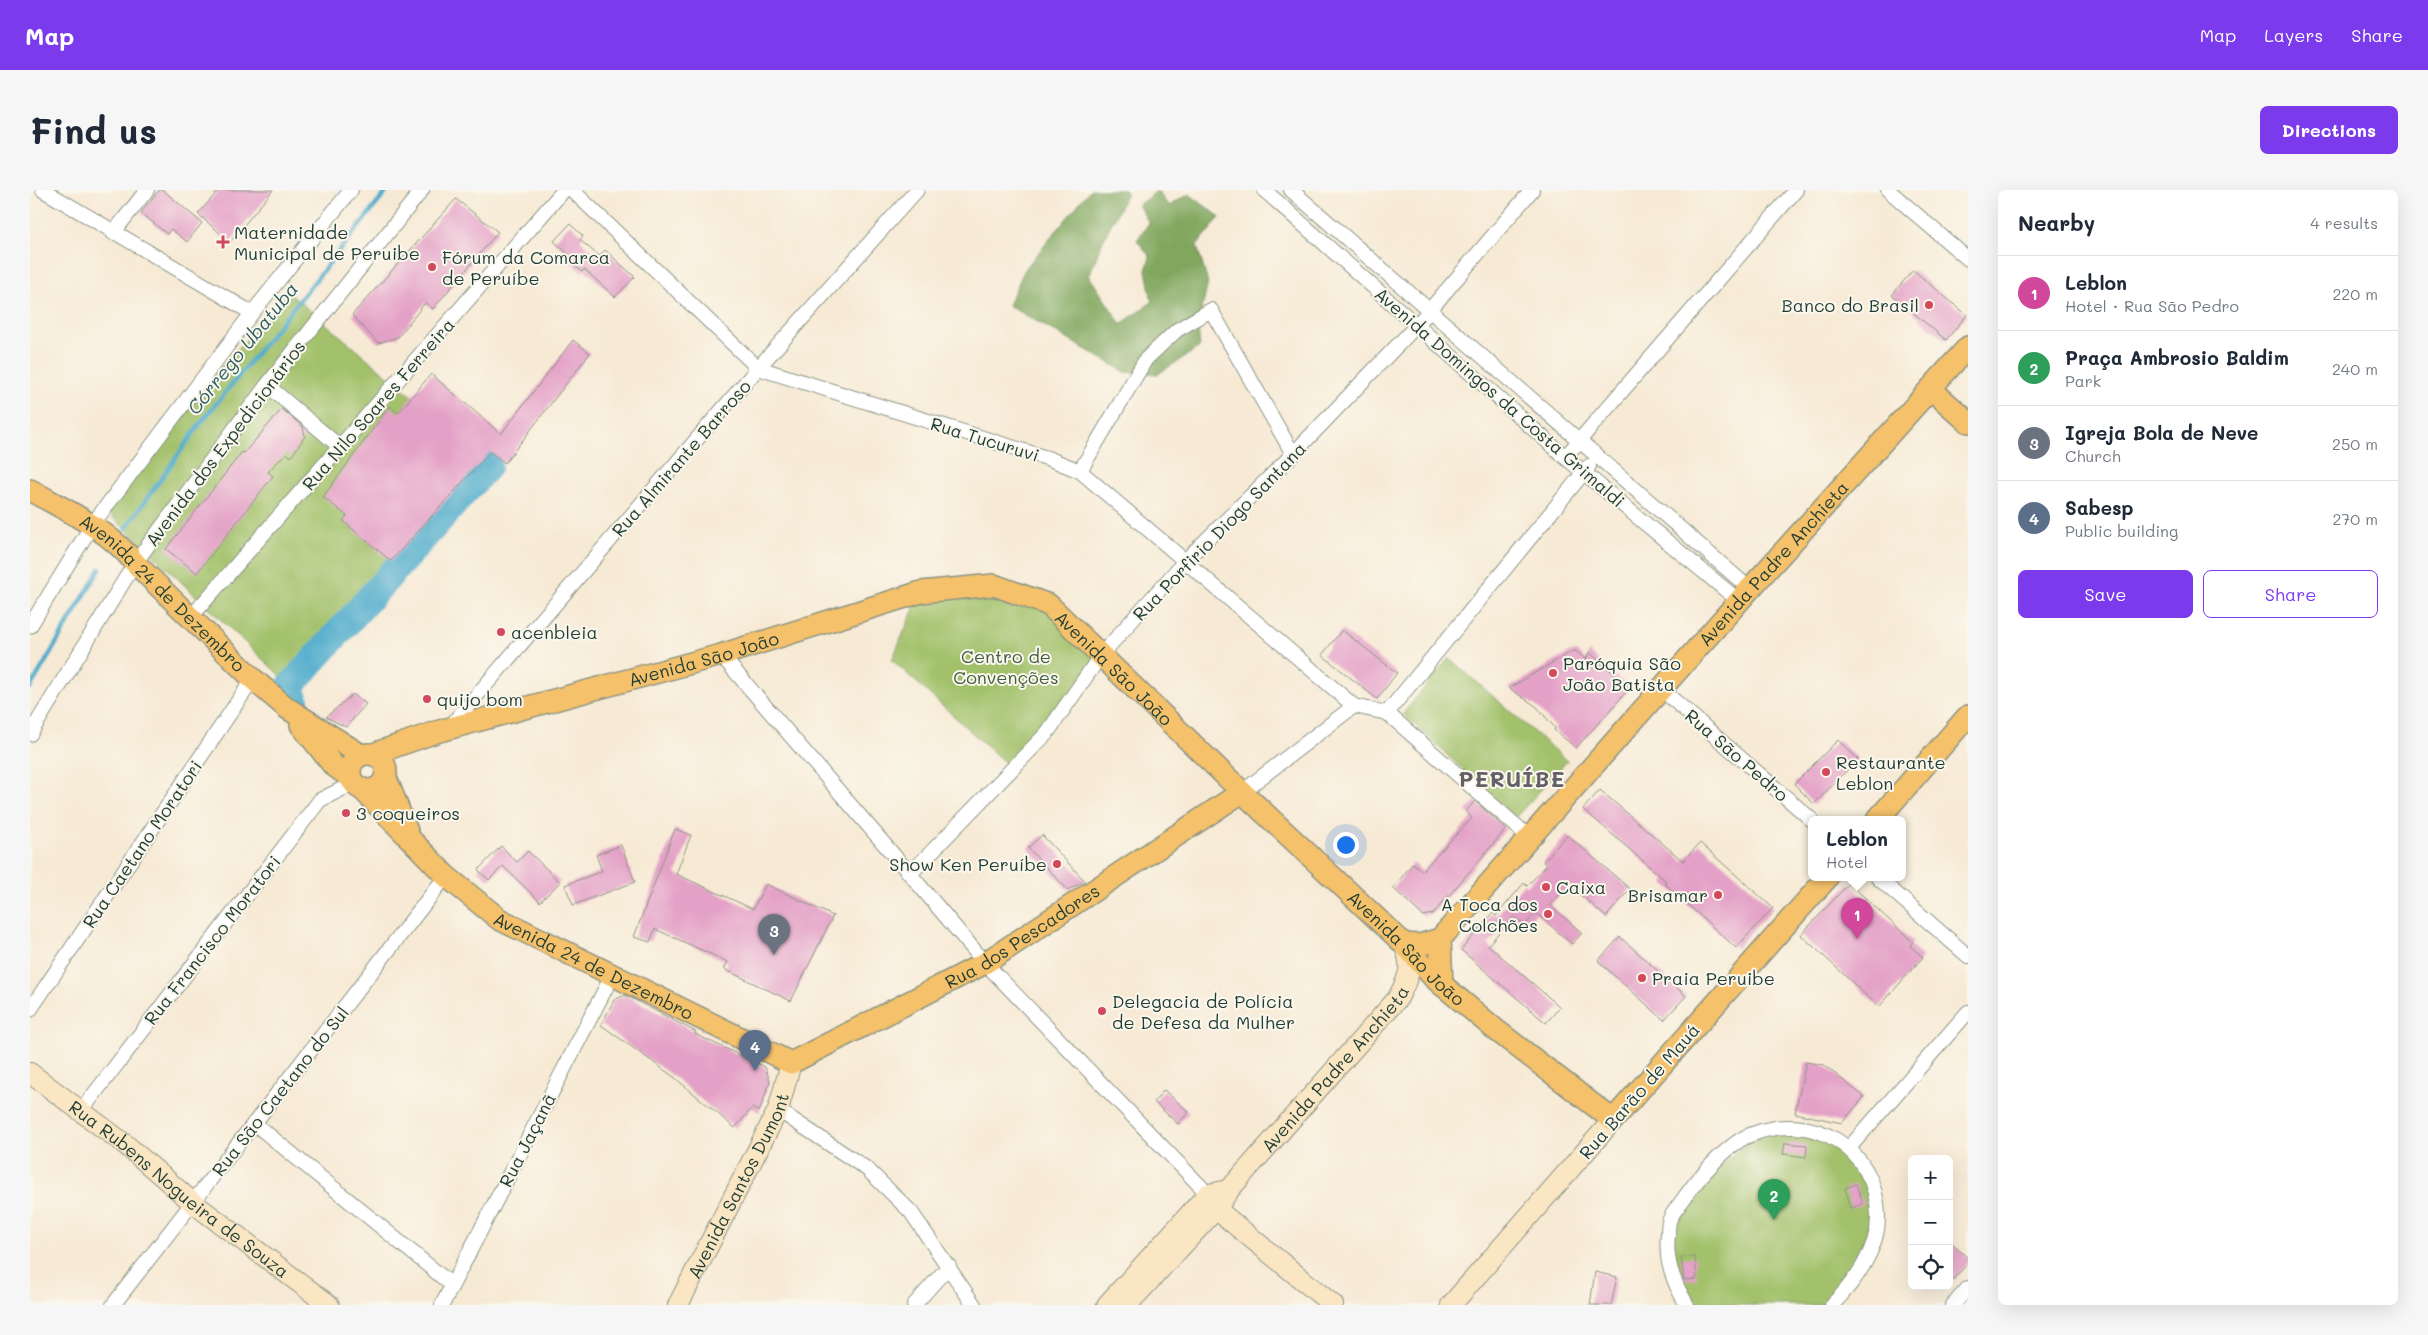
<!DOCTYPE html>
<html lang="en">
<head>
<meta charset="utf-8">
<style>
  :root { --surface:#fff; --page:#f6f6f7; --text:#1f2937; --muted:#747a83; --line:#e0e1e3; --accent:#7c3aed }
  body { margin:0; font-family:Mali,sans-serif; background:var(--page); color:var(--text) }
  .controls { position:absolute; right:15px; bottom:15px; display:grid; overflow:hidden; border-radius:8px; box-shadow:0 5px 20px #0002 }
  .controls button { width:45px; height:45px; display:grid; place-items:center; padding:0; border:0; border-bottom:1px solid var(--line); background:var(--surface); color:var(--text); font:25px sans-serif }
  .you { position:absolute; left:1315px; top:654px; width:18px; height:18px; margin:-12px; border:4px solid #fff; border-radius:50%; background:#1a73e8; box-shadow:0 0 0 8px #1a73e833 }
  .badge { display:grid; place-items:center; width:32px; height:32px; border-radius:50%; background:var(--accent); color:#fff; font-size:16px; font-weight:700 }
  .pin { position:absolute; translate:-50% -41px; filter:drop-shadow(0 1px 2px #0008) }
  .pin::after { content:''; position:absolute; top:26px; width:18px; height:15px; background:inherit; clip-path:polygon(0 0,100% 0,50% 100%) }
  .popup { position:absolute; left:1778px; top:626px; width:98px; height:65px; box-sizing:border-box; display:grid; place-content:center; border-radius:8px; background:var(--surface); filter:drop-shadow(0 1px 4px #0005); font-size:16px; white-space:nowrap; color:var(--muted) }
  .popup b { font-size:19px; color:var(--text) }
  .popup::after { content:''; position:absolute; left:50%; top:100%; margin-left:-10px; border:10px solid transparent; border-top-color:var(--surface) }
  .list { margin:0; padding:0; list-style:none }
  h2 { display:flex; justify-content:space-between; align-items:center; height:65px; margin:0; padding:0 20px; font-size:21px }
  h2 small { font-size:16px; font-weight:400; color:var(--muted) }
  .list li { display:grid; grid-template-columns:32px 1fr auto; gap:15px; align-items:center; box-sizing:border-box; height:75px; padding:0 20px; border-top:1px solid var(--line) }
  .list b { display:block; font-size:19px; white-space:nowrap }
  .list p { margin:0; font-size:16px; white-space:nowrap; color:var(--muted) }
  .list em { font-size:16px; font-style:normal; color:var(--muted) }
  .actions { display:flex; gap:10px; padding:15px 20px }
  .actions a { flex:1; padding:11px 0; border:1px solid var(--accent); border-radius:8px; text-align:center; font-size:18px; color:var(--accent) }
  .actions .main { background:var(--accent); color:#fff }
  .icon { flex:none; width:28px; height:28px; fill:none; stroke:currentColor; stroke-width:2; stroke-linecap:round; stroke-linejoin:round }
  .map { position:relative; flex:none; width:1938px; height:1115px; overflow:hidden; border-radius:8px }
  header { display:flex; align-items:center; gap:30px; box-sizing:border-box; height:70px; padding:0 25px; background:var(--accent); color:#fff }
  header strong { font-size:24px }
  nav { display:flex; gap:28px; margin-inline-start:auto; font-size:18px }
  .intro { display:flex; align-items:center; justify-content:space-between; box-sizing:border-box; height:120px; padding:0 30px }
  h1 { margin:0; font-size:35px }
  .button { padding:12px 22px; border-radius:8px; background:var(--accent); color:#fff; font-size:18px; font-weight:700 }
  main { display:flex; gap:30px; padding:0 30px }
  aside { flex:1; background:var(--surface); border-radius:8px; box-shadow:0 5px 20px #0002 }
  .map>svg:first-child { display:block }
  .green { fill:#a2c16a; stroke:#607f4f }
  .forest { fill:#81a75e; stroke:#507249 }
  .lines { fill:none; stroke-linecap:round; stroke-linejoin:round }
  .stream { stroke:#4dabcc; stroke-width:4.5 }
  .river { stroke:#4dabcc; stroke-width:28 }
  .building { fill:#e4a1c7 }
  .street-casing { stroke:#8b9484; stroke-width:16 }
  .secondary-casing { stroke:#8b9484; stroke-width:22 }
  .primary-casing { stroke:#8b9484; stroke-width:24 }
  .street { stroke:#fff; stroke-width:14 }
  .secondary { stroke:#fbe6c4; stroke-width:20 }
  .primary { stroke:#f5c16b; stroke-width:21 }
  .poi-dot { fill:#d1495b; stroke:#fbf7ec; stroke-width:2 }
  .labels { text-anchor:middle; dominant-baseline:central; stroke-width:4; stroke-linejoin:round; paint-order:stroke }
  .poi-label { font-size:18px; fill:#1f3d34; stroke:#fbf7ec; text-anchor:start }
  .street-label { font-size:18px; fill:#1f3d34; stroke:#fbf7ec }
  .park-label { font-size:18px; fill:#405e42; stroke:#fbf7ec }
  .water-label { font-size:19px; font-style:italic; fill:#2d5e62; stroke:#fbf7ec }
  .district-label { font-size:22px; font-weight:bold; letter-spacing:1px; fill:#646067; stroke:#fbf7ec }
</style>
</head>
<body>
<header>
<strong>Map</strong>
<nav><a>Map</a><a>Layers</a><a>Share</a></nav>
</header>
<div class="intro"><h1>Find us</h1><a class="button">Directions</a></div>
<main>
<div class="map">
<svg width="1938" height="1115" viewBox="0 0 1938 1115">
  <rect width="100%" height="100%" fill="#fbf7ec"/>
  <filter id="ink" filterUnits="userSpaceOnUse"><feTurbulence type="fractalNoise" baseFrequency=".02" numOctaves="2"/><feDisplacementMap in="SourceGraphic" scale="10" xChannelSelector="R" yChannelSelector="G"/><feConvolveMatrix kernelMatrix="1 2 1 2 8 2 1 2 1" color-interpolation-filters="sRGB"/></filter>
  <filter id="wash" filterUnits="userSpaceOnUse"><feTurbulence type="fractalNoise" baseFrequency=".0096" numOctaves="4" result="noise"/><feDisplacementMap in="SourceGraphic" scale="20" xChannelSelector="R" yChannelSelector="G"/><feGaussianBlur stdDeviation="1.12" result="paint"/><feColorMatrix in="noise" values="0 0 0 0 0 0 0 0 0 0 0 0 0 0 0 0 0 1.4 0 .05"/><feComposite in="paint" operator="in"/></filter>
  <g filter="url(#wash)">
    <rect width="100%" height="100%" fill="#f7ead5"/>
    <!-- green -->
    <path class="green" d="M259 103 469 279 261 496 74 319 172 198Z
      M964 395 1019 415 1071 465 982 579 862 470 891 402Z
      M1419 468 1537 571 1485 628 1373 524Z
      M1748 942C1768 943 1787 944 1804 954 1837 974 1850 1021 1836 1056 1828 1077 1810 1099 1794 1115H1664C1649 1091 1635 1062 1645 1032 1652 1012 1700 963 1720 952 1728 947 1739 945 1748 942Z"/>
    <!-- forest -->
    <path class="forest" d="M1060 0H1094L1097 4 1073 50 1059 86 1091 134 1122 112 1116 80 1120 67 1107 50 1119 33 1108 15 1127 1 1139 16 1159 4 1190 27 1167 56 1178 93 1168 136 1170 157 1128 184 1095 182 978 115 995 79Z"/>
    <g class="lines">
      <!-- stream -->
      <path class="stream" d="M96 338 170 234 358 0
        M0 498 70 379"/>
      <!-- river -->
      <path class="river" d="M265 510 256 501 458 276"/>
    </g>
    <g id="blocks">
      <!-- building -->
      <path class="building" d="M129 0H133L172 33 157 52 141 39 137 44 111 23Z
        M189 0H243L200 52 168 24Z
        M426 9 468 42 403 119 395 113 368 147 348 153 322 125Z
        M540 34 553 46 550 50 569 66 575 60 605 87 585 107 554 79 552 82 537 69 540 66 524 51Z
        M1883 80 1937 125 1916 150 1862 105Z
        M543 150 560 163 475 273 460 262 361 371 313 331 317 326 293 307 360 216 368 223 401 184 471 244Z
        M252 219 273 237 275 246 261 267 256 263 238 282 243 286 167 383 136 359 212 262 214 263Z
        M1312 440 1367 483 1347 509 1292 465Z
        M1546 461 1556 470 1559 462 1600 498 1546 558 1524 540 1525 538 1507 517 1479 498 1541 462Z
        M323 504 336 514 316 537 296 527Z
        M1808 550 1828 569 1784 614 1764 594Z
        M1570 600 1653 671 1670 653 1743 718 1706 758 1634 693 1636 691 1553 619Z
        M1445 611 1476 639 1403 724 1393 726 1363 698 1383 673 1392 681 1442 628 1436 621Z
        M645 639 661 645 646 684 723 719 736 694 803 726 761 811 694 779 698 772 625 739 620 752 604 747Z
        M1012 645 1055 691 1038 700 998 658Z
        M1537 645 1600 699 1576 727 1539 695 1520 715 1552 743 1542 754 1506 723 1495 735 1484 726 1458 755 1530 817 1516 833 1431 760 1463 723 1466 726 1494 693 1497 696 1517 675 1513 672Z
        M591 655 605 692 543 715 535 695 572 681 566 665Z
        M471 656 487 672 498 661 530 692 510 712 473 676 459 690 448 680Z
        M1819 693 1883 752 1880 756 1893 767 1849 817 1771 745Z
        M1590 747 1656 806 1634 830 1568 771Z
        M595 805 666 842 665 844 735 877 740 891 729 922 722 918 705 938 644 887 571 835 584 810Z
        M1776 872 1794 875 1834 907 1812 933 1765 923Z
        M1134 900 1159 922 1148 934 1124 912Z
        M1755 953 1777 955 1776 967 1753 964Z
        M1826 994 1833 1014 1821 1018 1815 998Z
        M1919 1051 1938 1068V1073L1919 1094Z
        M1665 1067 1667 1089 1654 1090 1651 1068Z
        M1565 1082 1587 1087 1581 1115H1560Z"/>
    </g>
  </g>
  <g filter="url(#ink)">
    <use href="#blocks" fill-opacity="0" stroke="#8b9484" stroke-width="1"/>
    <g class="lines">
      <!-- street casing -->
      <g class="street-casing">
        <path id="street" d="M13 0 222 123
          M542 0 728 178 1020 269 1050 281 1324 516 1357 523
          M1234 0 1535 267 1709 411
          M1261 0 1720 399
          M1858 0 1938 69
          M83 43 117 0
          M237 195 310 257
          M1535 267 1766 0
          M1050 281 1116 169 1147 140 1181 120 1263 264
          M161 427 534 0
          M0 436 62 335 222 123 321 0
          M691 465 880 684 955 773 1178 1004 1182 1012
          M1631 499 1782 630
          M1357 523 1559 276
          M1357 523 1499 647
          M418 539 728 178 887 0
          M0 544 105 373 237 195 392 0
          M1212 602 1324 516
          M880 684 1017 543 1071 465 1156 370 1263 264 1387 135 1502 0
          M1848 688 1938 766
          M0 820 223 489
          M748 920 837 979 881 1022 944 1115
          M51 921 290 610 324 593
          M224 933 422 1095
          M1819 958 1938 822
          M83 1115 416 686
          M412 1115 583 784
          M884 1115 919 1076
          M1657 1115C1643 1092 1635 1071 1638 1044 1638 1039 1638 1033 1640 1029 1644 1020 1652 1012 1657 1004 1670 986 1699 953 1720 945 1782 919 1847 958 1848 1026 1849 1059 1824 1093 1802 1115
          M1923 1115 1938 1098"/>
      </g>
      <!-- secondary casing -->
      <g class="secondary-casing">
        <g id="secondary">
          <path id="s1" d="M0 883 96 955 162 1012 299 1115"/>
          <path d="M1186 1019 1303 1115"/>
          <path id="s2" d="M648 1115 748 920 761 873"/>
          <path d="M1077 1115 1178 1004 1199 1000"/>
          <path id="s3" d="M1097 1115 1186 1019 1199 1000 1368 808C1379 786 1384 778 1374 754"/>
          <path d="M1421 1115 1583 930"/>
        </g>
      </g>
      <!-- primary casing -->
      <g class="primary-casing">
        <g id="primary">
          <path d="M1901 199 1938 232"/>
          <path id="s4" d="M0 300C37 321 78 339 105 373L223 489 257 518 331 565"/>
          <path d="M271 535 303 575 321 588"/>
          <circle cx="338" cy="582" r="18"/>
          <path id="s5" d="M343 564 406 542 691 465 891 402 964 395 1019 415 1212 602 1374 754 1404 788 1466 840 1583 930 1797 688"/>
          <path d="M356 588 377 641"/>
          <path id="s6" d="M331 598 416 686 469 729 761 873 955 773 1212 602"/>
          <path d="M1847 630 1938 526"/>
          <path d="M1410 749 1412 795"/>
          <path id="s7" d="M1374 754 1389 755 1410 749 1709 411 1938 157"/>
        </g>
      </g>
      <!-- street -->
      <use href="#street" class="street"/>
      <!-- secondary -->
      <use href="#secondary" class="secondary"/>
      <!-- primary -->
      <use href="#primary" class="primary"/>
    </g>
  </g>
  <!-- markers -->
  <g class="poi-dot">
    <path d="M190.5 44.5h5v5h5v5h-5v5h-5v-5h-5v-5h5z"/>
    <circle cx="402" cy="77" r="5"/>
    <circle cx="1899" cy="115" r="5"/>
    <circle cx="471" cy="442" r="5"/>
    <circle cx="1523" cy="483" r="5"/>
    <circle cx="397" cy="509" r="5"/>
    <circle cx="1796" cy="582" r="5"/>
    <circle cx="316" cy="623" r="5"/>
    <circle cx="1027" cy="674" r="5"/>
    <circle cx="1516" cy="697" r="5"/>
    <circle cx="1688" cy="705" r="5"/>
    <circle cx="1518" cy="724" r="5"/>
    <circle cx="1612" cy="788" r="5"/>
    <circle cx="1072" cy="821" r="5"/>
  </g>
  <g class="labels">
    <!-- poi labels -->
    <g class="poi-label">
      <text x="204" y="42">Maternidade<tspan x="204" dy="21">Municipal de Peruibe</tspan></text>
      <text x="412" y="67">Fórum da Comarca<tspan x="412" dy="21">de Peruíbe</tspan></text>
      <text x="1889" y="115" text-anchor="end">Banco do Brasil</text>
      <text x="481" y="442">acenbleia</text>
      <text x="1533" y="473">Paróquia São<tspan x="1533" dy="21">João Batista</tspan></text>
      <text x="407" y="509">quijo bom</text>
      <text x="1806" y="572">Restaurante<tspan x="1806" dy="21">Leblon</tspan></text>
      <text x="326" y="623">3 coqueiros</text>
      <text x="1017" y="674" text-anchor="end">Show Ken Peruíbe</text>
      <text x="1526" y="697">Caixa</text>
      <text x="1678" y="705" text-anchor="end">Brisamar</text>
      <text x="1508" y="714" text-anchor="end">A Toca dos<tspan x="1508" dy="21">Colchões</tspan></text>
      <text x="1622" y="788">Praia Peruibe</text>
      <text x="1082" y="811">Delegacia de Polícia<tspan x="1082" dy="21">de Defesa da Mulher</tspan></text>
    </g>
    <!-- street labels -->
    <g class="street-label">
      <text transform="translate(1470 207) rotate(41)">Avenida Domingos da Costa Grimaldi</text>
      <text transform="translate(348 214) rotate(-49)">Rua Nilo Soares Ferreira</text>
      <text transform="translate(955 249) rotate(17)">Rua Tucuruvi</text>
      <text transform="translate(195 253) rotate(-53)">Avenida dos Expedicionários</text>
      <text transform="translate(651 268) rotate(-49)">Rua Almirante Barroso</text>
      <text transform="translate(1189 341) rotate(-46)">Rua Porfirio Diogo Santana</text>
      <text stroke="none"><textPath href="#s7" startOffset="539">Avenida Padre Anchieta</textPath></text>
      <text stroke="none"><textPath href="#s4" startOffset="169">Avenida 24 de Dezembro</textPath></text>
      <text stroke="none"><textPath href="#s5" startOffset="344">Avenida São João</textPath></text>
      <text stroke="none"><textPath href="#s5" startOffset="794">Avenida São João</textPath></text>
      <text transform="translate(1707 565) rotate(41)">Rua São Pedro</text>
      <text transform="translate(112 654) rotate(-56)">Rua Caetano Moratori</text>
      <text stroke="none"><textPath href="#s6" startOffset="780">Rua dos Pescadores</textPath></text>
      <text transform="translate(182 750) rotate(-52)">Rua Francisco Moratori</text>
      <text stroke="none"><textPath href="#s5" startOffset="1199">Avenida São João</textPath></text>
      <text stroke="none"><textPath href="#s6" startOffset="296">Avenida 24 de Dezembro</textPath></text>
      <text stroke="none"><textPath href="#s3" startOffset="315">Avenida Padre Anchieta</textPath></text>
      <text transform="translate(250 901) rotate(-52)">Rua São Caetano do Sul</text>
      <text transform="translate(1609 901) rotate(-49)">Rua Barão de Mauá</text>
      <text transform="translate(497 950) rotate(-63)">Rua Jaçanã</text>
      <text stroke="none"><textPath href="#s2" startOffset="134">Avenida Santos Dumont</textPath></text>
      <text stroke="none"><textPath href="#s1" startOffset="189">Rua Rubens Nogueira de Souza</textPath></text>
    </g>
    <!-- park labels -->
    <g class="park-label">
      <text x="976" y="466">Centro de<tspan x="976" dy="21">Convenções</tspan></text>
    </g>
    <!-- water labels -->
    <g class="water-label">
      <text transform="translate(212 158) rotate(-51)">Córrego Ubatuba</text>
    </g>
    <!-- district labels -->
    <g class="district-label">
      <text x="1482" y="588">PERUÍBE</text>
    </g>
  </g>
</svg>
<div class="controls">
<button>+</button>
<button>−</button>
<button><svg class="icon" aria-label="locate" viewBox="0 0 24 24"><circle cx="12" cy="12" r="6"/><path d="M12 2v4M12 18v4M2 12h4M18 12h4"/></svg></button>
</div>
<div class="you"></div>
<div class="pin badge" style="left:1827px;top:749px;background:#d1479c">1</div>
<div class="popup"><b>Leblon</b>Hotel</div>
<div class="pin badge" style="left:1744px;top:1030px;background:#2e9e5b">2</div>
<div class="pin badge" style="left:744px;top:765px;background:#6b7280">3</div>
<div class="pin badge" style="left:725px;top:881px;background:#5c6f8a">4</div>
</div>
<aside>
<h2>Nearby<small>4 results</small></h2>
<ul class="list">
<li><span class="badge" style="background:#d1479c">1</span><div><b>Leblon</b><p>Hotel · Rua São Pedro</p></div><em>220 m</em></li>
<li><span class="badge" style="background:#2e9e5b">2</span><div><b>Praça Ambrosio Baldim</b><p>Park</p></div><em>240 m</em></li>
<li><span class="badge" style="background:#6b7280">3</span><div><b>Igreja Bola de Neve</b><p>Church</p></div><em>250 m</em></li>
<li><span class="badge" style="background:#5c6f8a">4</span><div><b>Sabesp</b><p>Public building</p></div><em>270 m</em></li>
</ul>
<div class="actions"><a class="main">Save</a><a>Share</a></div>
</aside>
</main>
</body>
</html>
